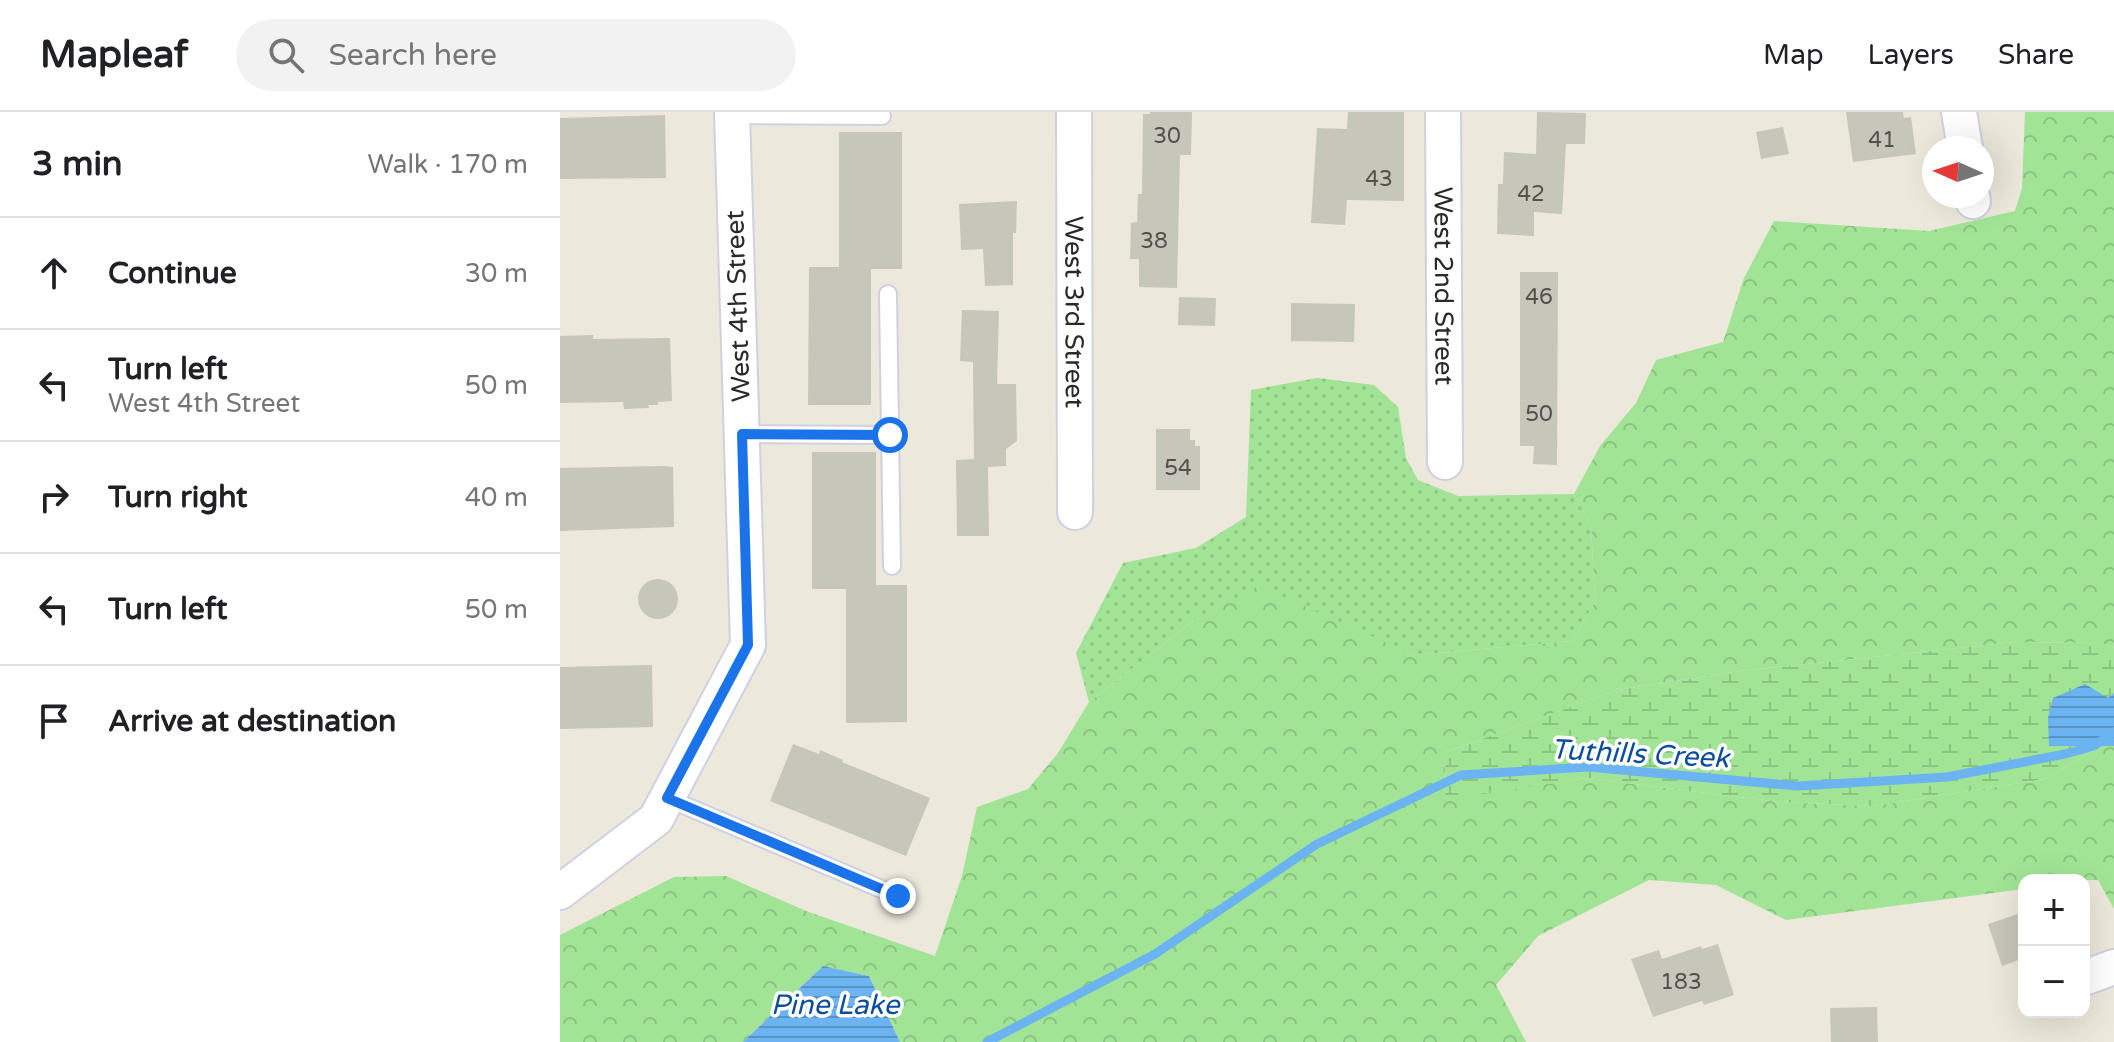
<!DOCTYPE html>
<html lang="en">
<head>
<meta charset="utf-8">
<style>
  :root { --surface:#fff; --page:#f2f2f2; --text:#202124; --muted:#757577; --line:#e0e0e0 }
  body { margin:0; font-family:"Varela Round",sans-serif; background:var(--page); color:var(--text) }
  .controls { position:absolute; right:24px; bottom:24px; display:grid; overflow:hidden; border-radius:16px; box-shadow:0 8px 32px #0002 }
  .controls button { width:72px; height:72px; display:grid; place-items:center; padding:0; border:0; border-bottom:2px solid var(--line); background:var(--surface); color:var(--text); font:40px sans-serif }
  .compass { position:absolute; left:1362px; top:24px; width:72px; height:72px; border-radius:50%; background:var(--surface); box-shadow:0 8px 32px #0002; rotate:273deg }
  .stop { position:absolute; width:24px; height:24px; margin:-18px; border:6px solid #1a73e8; border-radius:50%; background:#fff }
  .stop.end { background:#1a73e8; border-color:#fff; box-shadow:0 2px 8px #0008 }
  .list { margin:0; padding:0; list-style:none }
  h2 { display:flex; justify-content:space-between; align-items:center; height:104px; margin:0; padding:0 32px; font-size:34px }
  h2 small { font-size:26px; font-weight:400; color:var(--muted) }
  .list li { display:grid; grid-template-columns:52px 1fr auto; gap:24px; align-items:center; box-sizing:border-box; height:112px; padding:0 32px; border-top:2px solid var(--line) }
  .list b { display:block; font-size:30px; white-space:nowrap }
  .list p { margin:0; font-size:26px; white-space:nowrap; color:var(--muted) }
  .list em { font-size:26px; font-style:normal; color:var(--muted) }
  .icon { flex:none; width:44px; height:44px; fill:none; stroke:currentColor; stroke-width:2; stroke-linecap:round; stroke-linejoin:round }
  .map { position:relative; flex:none; width:1554px; height:930px; overflow:hidden }
  header { display:flex; align-items:center; gap:48px; box-sizing:border-box; height:112px; padding:0 40px; background:var(--surface); border-bottom:2px solid var(--line) }
  header strong { font-size:38px }
  nav { display:flex; gap:44px; margin-inline-start:auto; font-size:28px }
  .search { width:560px; height:72px; background:var(--page); display:flex; align-items:center; gap:20px; box-sizing:border-box; padding:0 28px; border-radius:44px; color:var(--muted); font-size:30px }
  main { display:flex }
  aside { flex:1; background:var(--surface) }
  .map>svg:first-child { display:block }
  .grass { fill:url(#grass-dots) }
  .forest { fill:url(#forest-crowns) }
  .wetland { fill:url(#wetland-marsh) }
  .water { fill:url(#water-rules) }
  .lines { fill:none; stroke-linecap:round; stroke-linejoin:round }
  .stream { stroke:#6bb4f1; stroke-width:9 }
  .building { fill:#c7c6ba }
  .service-casing { stroke:#d0d0e3; stroke-width:20 }
  .minor-casing { stroke:#d0d0e3; stroke-width:38 }
  .service { stroke:#fff; stroke-width:16 }
  .minor { stroke:#fff; stroke-width:34 }
  .route { stroke:#1a73e8; stroke-width:10 }
  .labels { text-anchor:middle; dominant-baseline:central; stroke-width:7; stroke-linejoin:round; paint-order:stroke }
  .number-label { font-size:22px; fill:#51514e }
  .street-label { font-size:26px; fill:#2a2a2a; stroke:#fff }
  .water-label { font-size:28px; font-style:italic; fill:#0a4e9d; stroke:#fff }
</style>
</head>
<body>
<header>
<strong>Mapleaf</strong>
<div class="search"><svg class="icon" aria-label="search" viewBox="0 0 24 24"><circle cx="10" cy="10" r="6"/><path d="M15 15l6 6"/></svg>Search here</div>
<nav><a>Map</a><a>Layers</a><a>Share</a></nav>
</header>
<main>
<aside>
<h2>3 min<small>Walk · 170 m</small></h2>
<ul class="list">
<li><svg class="icon" aria-label="ahead" viewBox="0 0 24 24"><path d="M12 20V5M6 11l6-6 6 6"/></svg><div><b>Continue</b></div><em>30 m</em></li>
<li><svg class="icon" aria-label="left" viewBox="0 0 24 24"><path d="M17 20v-9H6M10 6l-5 5 5 5"/></svg><div><b>Turn left</b><p>West 4th Street</p></div><em>50 m</em></li>
<li><svg class="icon" aria-label="right" viewBox="0 0 24 24"><path d="M7 20v-9h11M14 6l5 5-5 5"/></svg><div><b>Turn right</b></div><em>40 m</em></li>
<li><svg class="icon" aria-label="left" viewBox="0 0 24 24"><path d="M17 20v-9H6M10 6l-5 5 5 5"/></svg><div><b>Turn left</b></div><em>50 m</em></li>
<li><svg class="icon" aria-label="arrive" viewBox="0 0 24 24"><path d="M6 21V4h12l-3 4 3 4H6"/></svg><div><b>Arrive at destination</b></div></li>
</ul>
</aside>
<div class="map">
<svg width="1554" height="930" viewBox="0 0 1554 930">
  <defs>
    <pattern id="grass-dots" width="8" height="8" patternUnits="userSpaceOnUse" patternTransform="scale(2)"><rect width="8" height="8" fill="#a1e496"/><path d="M2 2h.1M6 6h.1" fill="none" stroke="#8bc481" stroke-width="1.8" stroke-linecap="round"/></pattern>
    <pattern id="forest-crowns" width="20" height="18" patternUnits="userSpaceOnUse" patternTransform="scale(2)"><rect width="20" height="18" fill="#a1e496"/><path d="M2 6a3 3 0 1 1 6 0M12 15a3 3 0 1 1 6 0" fill="none" stroke="#8bc481"/></pattern>
    <pattern id="wetland-marsh" width="20" height="14" patternUnits="userSpaceOnUse" patternTransform="scale(2)"><rect width="20" height="14" fill="#a1e496"/><path d="M1 5h8M5 5V1M11 12h8M15 12V8" fill="none" stroke="#8bc481"/></pattern>
    <pattern id="water-rules" width="6" height="5" patternUnits="userSpaceOnUse" patternTransform="scale(2)"><rect width="6" height="5" fill="#6bb4f1"/><path d="M0 2.5h6" fill="none" stroke="#5893c3"/></pattern>
  </defs>
  <rect width="100%" height="100%" fill="#ece8db"/>
  <!-- grass -->
  <path class="grass" d="M757 266 814 273 838 295 846 346 858 368 898 384 1014 382 1031 413 1035 490 1012 529 854 543 781 512 637 506 529 590 516 541 563 451 636 436 686 405 691 278Z"/>
  <!-- forest -->
  <path class="forest" d="M1465 0H1554V536L1541 531 1455 530 1180 559 1057 578 886 640 885 687 1026 666 1219 690 1313 694 1485 667 1542 634H1554V797L1538 768H1464V777L1226 808 1156 773 1089 768 978 824 936 873 966 930H340L309 864 263 854 183 930H0V823L114 765 166 764 246 799 375 844 402 764 417 695 468 677 498 641 529 590 637 506 699 474 854 543 1012 529 1035 490 1031 413 1014 382 1040 334 1076 291 1096 248 1163 230 1184 166 1214 109 1369 119 1455 99 1462 76Z"/>
  <!-- wetland -->
  <path class="wetland" d="M1455 530 1541 531 1554 536V581L1490 634H1542L1485 667 1313 694 1219 690 1026 666 885 688 886 640 1057 578 1180 559Z"/>
  <!-- water -->
  <path class="water" d="M1525 572 1548 586 1554 581V634H1489L1488 606 1493 586Z
    M263 854 309 864 340 930H183Z"/>
  <g class="lines">
    <!-- stream -->
    <path class="stream" d="M427 930 595 842 757 732 901 663 1028 655 1238 674 1387 665 1505 642 1534 634 1554 620"/>
  </g>
  <!-- building -->
  <path class="building" d="M590 0H632L631 43H620L617 176 579 175V147H570L571 111 577 110 578 82H582L583 2H590Z
    M788 0H844V89L787 88 785 113 751 111 757 16 787 17Z
    M977 0 1026 1 1025 32H1006L1002 102 974 100V124L937 122 938 72H943L944 40 976 42Z
    M1286 0H1343L1344 6 1351 5 1356 42 1293 50Z
    M105 3 106 66 0 67V6Z
    M1223 15 1229 42 1201 47 1196 20Z
    M279 20H342V157H311V293H248L249 155H279Z
    M457 89 456 121H453V173L425 174 423 137 401 138 399 92Z
    M960 160H998L997 353 973 352 974 334H960Z
    M619 185 656 186 655 214 618 213Z
    M731 191 795 192 794 230 731 229Z
    M402 198 439 199 437 272H456L457 329 446 337V354L428 355 429 424H397L396 348 414 347 413 250 400 249Z
    M33 223V227L110 226 112 289 98 290V293H88L89 296 64 297 63 290 0 291V224Z
    M596 317H630V328H635V334H640V378H596Z
    M252 340H316V473H347V610L286 611V477H252Z
    M101 354 113 355 114 415 0 419V356Z
    M78 487a20 20 0 1 1 40 0a20 20 0 1 1-40 0Z
    M92 553 93 615 0 617V555Z
    M233 632 259 642 260 638 283 648 282 650 370 686 346 744 210 689Z
    M1464 800V846L1442 854 1428 812Z
    M1158 832 1174 883 1144 893 1142 889 1093 905 1071 847 1099 838 1102 847 1141 834 1142 837Z
    M1317 895 1318 930H1271L1270 896Z"/>
  <g class="lines">
    <!-- service casing -->
    <g class="service-casing">
      <path id="service" d="M173 3 322 4
        M328 182 332 454
        M182 322 330 323
        M107 686 338 784"/>
    </g>
    <!-- minor casing -->
    <g class="minor-casing">
      <g id="minor">
        <path id="s1" d="M514 0 515 400"/>
        <path id="s2" d="M883 0 885 350"/>
        <path d="M1399 0 1405 36"/>
        <path d="M1412 84 1413 89"/>
        <path d="M0 780 96 707 188 533 172 0"/>
        <path d="M1524 866 1554 855"/>
      </g>
    </g>
    <!-- service -->
    <use href="#service" class="service"/>
    <!-- minor -->
    <use href="#minor" class="minor"/>
  </g>
  <g class="lines">
    <!-- route -->
    <path class="route" d="M330 323 182 322 188 533 107 686 338 784"/>
  </g>
  <g class="labels">
    <!-- number labels -->
    <g class="number-label">
      <text x="607" y="24">30</text>
      <text x="1322" y="28">41</text>
      <text x="819" y="67">43</text>
      <text x="971" y="82">42</text>
      <text x="594" y="129">38</text>
      <text x="979" y="185">46</text>
      <text x="979" y="302">50</text>
      <text x="618" y="356">54</text>
      <text x="1121" y="870">183</text>
    </g>
    <!-- street labels -->
    <g class="street-label">
      <text stroke="none"><textPath href="#s2" startOffset="174">West 2nd Street</textPath></text>
      <text transform="translate(178 194) rotate(-92)">West 4th Street</text>
      <text stroke="none"><textPath href="#s1" startOffset="200">West 3rd Street</textPath></text>
    </g>
    <!-- water labels -->
    <g class="water-label">
      <text transform="translate(1080 642) rotate(3)">Tuthills Creek</text>
      <text x="275" y="893">Pine Lake</text>
    </g>
  </g>
</svg>
<div class="controls">
<button>+</button>
<button>−</button>
</div>
<svg class="compass" viewBox="-18 -18 36 36"><path d="M0-13l5 13h-10z" fill="#e53935"/><path d="M0 13l5-13h-10z" fill="#757577"/></svg>
<div class="stop" style="left:330px;top:323px"></div>
<div class="stop end" style="left:338px;top:784px"></div>
</div>
</main>
</body>
</html>
